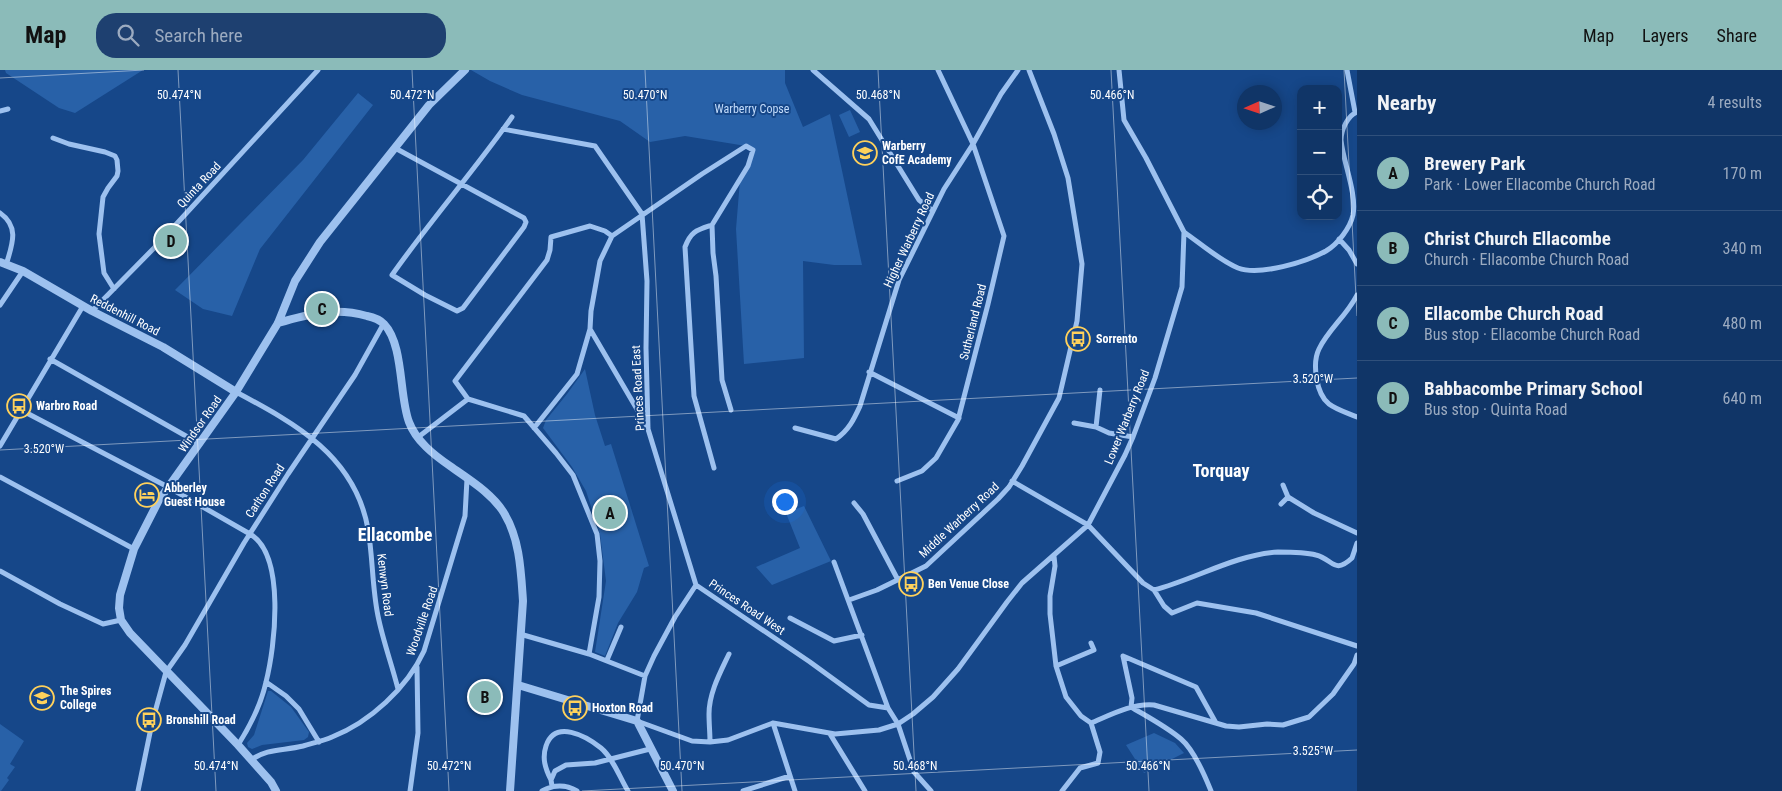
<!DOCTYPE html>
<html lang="en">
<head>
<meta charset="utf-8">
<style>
  :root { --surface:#103567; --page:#1e4070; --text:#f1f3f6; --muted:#9cabc0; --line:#30507b; --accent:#8bbbb9 }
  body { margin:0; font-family:"Roboto Condensed",sans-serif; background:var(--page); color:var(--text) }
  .controls { position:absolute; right:15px; top:15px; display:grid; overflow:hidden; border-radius:10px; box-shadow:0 2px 12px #0003 }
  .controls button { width:45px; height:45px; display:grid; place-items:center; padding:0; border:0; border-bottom:1px solid var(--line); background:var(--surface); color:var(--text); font:25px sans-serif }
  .compass { position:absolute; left:1237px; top:15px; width:45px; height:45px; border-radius:50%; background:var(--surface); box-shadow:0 2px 12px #0003; rotate:267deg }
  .you { position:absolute; left:784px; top:431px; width:18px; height:18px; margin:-12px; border:4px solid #fff; border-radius:50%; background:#1a73e8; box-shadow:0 0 0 8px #1a73e833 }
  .badge { display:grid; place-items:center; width:32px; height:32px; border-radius:50%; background:var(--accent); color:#111; font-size:16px; font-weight:700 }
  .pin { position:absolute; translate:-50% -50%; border:2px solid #fff; box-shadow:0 1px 5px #0006 }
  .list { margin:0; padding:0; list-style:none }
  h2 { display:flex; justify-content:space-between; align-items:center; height:65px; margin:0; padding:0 20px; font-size:21px }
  h2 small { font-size:16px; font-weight:400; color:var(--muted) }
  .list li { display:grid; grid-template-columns:32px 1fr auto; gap:15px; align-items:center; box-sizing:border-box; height:75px; padding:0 20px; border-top:1px solid var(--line) }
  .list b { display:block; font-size:19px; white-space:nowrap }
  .list p { margin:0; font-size:16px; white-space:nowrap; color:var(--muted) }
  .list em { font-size:16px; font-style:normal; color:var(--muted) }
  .icon { flex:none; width:28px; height:28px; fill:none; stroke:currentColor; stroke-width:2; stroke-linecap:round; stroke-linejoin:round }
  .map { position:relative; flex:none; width:1357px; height:721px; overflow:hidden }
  header { display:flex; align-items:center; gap:30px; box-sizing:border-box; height:70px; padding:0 25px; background:var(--accent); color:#111 }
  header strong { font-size:24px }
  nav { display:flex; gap:28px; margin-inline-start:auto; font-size:18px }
  .search { width:350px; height:45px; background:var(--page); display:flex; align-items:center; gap:12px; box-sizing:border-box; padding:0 18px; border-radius:20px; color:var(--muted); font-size:19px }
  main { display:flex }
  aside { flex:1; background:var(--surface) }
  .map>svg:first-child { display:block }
  .green { fill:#2861a8 }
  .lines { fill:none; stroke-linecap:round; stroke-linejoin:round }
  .minor { stroke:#9dc1ef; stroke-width:5 }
  .tertiary { stroke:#9dc1ef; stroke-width:8 }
  .ticks { fill:none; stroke:#fff; stroke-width:1; stroke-opacity:0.45 }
  .labels { text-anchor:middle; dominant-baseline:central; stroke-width:4; stroke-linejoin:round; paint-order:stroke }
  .park-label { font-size:12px; fill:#c3dcfb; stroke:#164789 }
  .poi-label { font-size:12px; font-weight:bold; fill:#fff; stroke:#164789; text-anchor:start }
  .street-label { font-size:12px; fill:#fff; stroke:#164789 }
  .district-label { font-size:18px; font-weight:bold; fill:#fff; stroke:#164789 }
  .ticks-label { font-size:12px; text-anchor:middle; fill:#fff; stroke:#164789; stroke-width:4; stroke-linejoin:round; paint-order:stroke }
</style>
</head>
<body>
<header>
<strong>Map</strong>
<div class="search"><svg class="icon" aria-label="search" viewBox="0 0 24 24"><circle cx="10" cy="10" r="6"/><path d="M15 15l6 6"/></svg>Search here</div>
<nav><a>Map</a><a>Layers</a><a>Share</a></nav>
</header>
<main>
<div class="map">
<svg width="1357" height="721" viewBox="0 0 1357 721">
  <rect width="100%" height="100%" fill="#164789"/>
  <!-- green -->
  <path class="green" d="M5 0H143L75 43 59 38 6 3Z
    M471 0H785V13L803 57 830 44 862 195H834L803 191 804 288 744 294 736 159 740 110 753 79 746 76 685 66 650 72 620 51 522 25 490 11Z
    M358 23 373 35 260 179 232 246 203 239 175 220 303 90Z
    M850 40 860 62 849 67 839 45Z
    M585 299 595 345 605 376 611 374 649 496 644 498 637 522 618 553 605 586 595 582 606 511 600 464 586 421 572 397 543 358 546 350 567 324Z
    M804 436 831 491 772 515 756 497 800 478 786 443Z
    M268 621H271L291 637 309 662 308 667 304 670 262 675 252 679 248 677 247 673 254 665Z
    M0 654 24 671 10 694 15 697 7 708 9 710 1 721H0Z
    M1154 663 1175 673 1184 683 1144 703 1126 675Z"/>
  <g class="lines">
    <!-- minor -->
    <path class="minor" d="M813 0 869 49 919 130 933 141
      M1347 0 1355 42
      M0 41 8 39
      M503 59 595 76 642 144 647 211 646 278 648 359 696 515
      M53 68 69 74 105 82 115 86 117 90 118 101 117 106 108 118 103 127 99 164 104 203 114 219
      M395 78 524 148 526 152 524 157 463 238 457 241 425 225 392 205C430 151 474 101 512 47
      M0 143C20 157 12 175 6 195
      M712 155C697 160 691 161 685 177L694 326 714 398
      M1184 162C1201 174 1219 190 1238 198 1260 206 1306 192 1326 181 1338 174 1350 158 1353 145 1357 123 1343 92 1341 70 1341 60 1348 45 1357 42
      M1339 169 1349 180 1357 194
      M1357 225C1347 245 1328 260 1319 279 1312 293 1316 324 1329 334 1337 340 1348 343 1357 347
      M0 235 23 201
      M92 241 158 174 318 0
      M590 259 648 358
      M50 289 200 374
      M869 302 959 348
      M236 322C296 354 355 386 368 459 373 488 372 517 378 546 383 571 392 595 398 619
      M468 329 455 311 547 190 550 180 551 167 590 156 605 161 612 166
      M21 340 168 417 250 464C286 485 275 577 266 612 261 635 250 656 238 675
      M1074 353 1096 357 1109 363 1133 367
      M1096 357 1100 320
      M534 358 577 304 590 259 591 241 600 191 612 166 702 104 746 76 753 80 748 96 712 155 713 183 716 206 722 310 731 340
      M795 358 836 369C849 360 854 349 860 336L899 210 944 119 973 74 938 0
      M417 368 468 329 524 346 556 383 573 405 597 464 600 491 599 527 589 584 520 564
      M0 376 83 236
      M0 407 134 479
      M897 411 922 401 936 388 958 350 988 234 1004 166 973 74 1001 24 1018 0
      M1012 411 1088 455 1143 513 1154 520C1196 509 1234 485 1278 482 1289 482 1305 482 1316 485 1333 489 1334 505 1352 488L1357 473
      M1283 415 1288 427 1314 443 1357 463
      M854 433 863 444 898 510
      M1281 434 1288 427
      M1054 486 1055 496 1050 526V544L1056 596 1066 627 1081 646 1091 653 1100 682 1098 693 1080 698 1062 721
      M834 492 888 638 898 654 914 702 931 721
      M0 501 60 534 103 554 121 550
      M1154 520 1164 536 1172 543 1197 533 1256 543 1357 576
      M849 530 877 520 926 496 998 429 1009 417 1022 396 1059 328 1077 251 1082 194 1068 108 1054 64 1029 0
      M790 548 834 571 862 565
      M589 584 645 606
      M1123 586 1132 628 1131 637C1148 647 1167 657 1181 669 1194 680 1205 706 1211 721
      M1123 586 1196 617 1216 653
      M607 590 621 557
      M1056 596 1094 580 1091 573
      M266 612 286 626 299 639 319 672
      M888 638 869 635 810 592 696 515 675 547 654 586 645 606 637 651 692 671 710 672 728 670 773 653 835 664 879 660 898 654 913 644 933 627 958 599 1007 532 1022 513 1088 455 1125 385 1133 367 1155 308 1182 217 1184 162 1146 88 1124 50 1119 0
      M773 653 795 721
      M1091 653C1110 645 1132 633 1154 635L1226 656 1239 657 1267 654 1283 655 1309 647 1333 624 1354 594 1357 585
      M830 664 865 721
      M710 672C710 663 709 654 709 644 709 623 720 603 729 584
      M251 690C268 678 283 681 303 676 313 673 323 671 332 667 370 652 407 618 424 581L465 446 467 409
      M551 710C545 698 542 688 546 676 555 649 586 666 601 678 613 688 620 708 628 721
      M552 716 551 710 555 701 566 695 595 693 650 679
      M138 721 152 653 166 602 185 575 244 473 288 404 355 305 384 253
      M410 721 418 663 417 597
      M542 721C553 715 565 714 577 721
      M743 721 790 706"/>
    <!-- tertiary -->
    <path class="tertiary" d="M0 192 23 201 92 241 163 277 236 322
      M278 253C309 244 335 237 367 246 372 247 380 250 384 254 404 275 399 326 409 352 416 371 434 385 450 396 468 409 492 423 504 443 520 469 521 502 523 531L510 721
      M518 615 637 651 673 721
      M276 721 271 712 238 675 130 563 121 550 119 538 120 525 134 479 159 430 236 322 278 253 295 211 320 172 429 35 465 0"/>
  </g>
  <!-- ticks -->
  <path class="ticks" d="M178 0 216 721M412 0 449 721M645 0 682 721M878 0 916 721M1111 0 1149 721M1344 0 1357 246M0 8 144 0M0 380 1357 308M582 721 1357 680"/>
  <!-- icons -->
  <defs>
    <g id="school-ring" transform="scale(1.25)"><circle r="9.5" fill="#164789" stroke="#ffd15b" stroke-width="1.5"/><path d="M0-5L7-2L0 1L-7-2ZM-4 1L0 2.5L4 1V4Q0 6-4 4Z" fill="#ffd15b"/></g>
    <g id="bus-ring" transform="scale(1.25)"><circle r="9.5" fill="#164789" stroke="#ffd15b" stroke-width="1.5"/><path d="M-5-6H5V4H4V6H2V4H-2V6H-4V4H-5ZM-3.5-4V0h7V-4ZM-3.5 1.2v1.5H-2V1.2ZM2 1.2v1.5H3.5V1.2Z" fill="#ffd15b"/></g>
    <g id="hotel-ring" transform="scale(1.25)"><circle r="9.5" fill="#164789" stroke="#ffd15b" stroke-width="1.5"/><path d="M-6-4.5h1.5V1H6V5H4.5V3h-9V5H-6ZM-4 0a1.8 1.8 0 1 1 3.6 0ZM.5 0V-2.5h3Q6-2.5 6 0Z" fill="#ffd15b"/></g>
  </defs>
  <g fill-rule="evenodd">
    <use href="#school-ring" x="865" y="83"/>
    <use href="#bus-ring" x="1078" y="269"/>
    <use href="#bus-ring" x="19" y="336"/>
    <use href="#hotel-ring" x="147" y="425"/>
    <use href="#bus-ring" x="911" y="514"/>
    <use href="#school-ring" x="42" y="628"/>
    <use href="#bus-ring" x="575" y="638"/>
    <use href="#bus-ring" x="149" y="650"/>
  </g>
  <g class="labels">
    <!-- park labels -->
    <g class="park-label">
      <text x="752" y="39">Warberry Copse</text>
    </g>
    <!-- poi labels -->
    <g class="poi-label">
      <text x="882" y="76">Warberry<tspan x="882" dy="14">CofE Academy</tspan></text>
      <text x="1096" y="269">Sorrento</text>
      <text x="36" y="336">Warbro Road</text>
      <text x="164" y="418">Abberley<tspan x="164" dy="14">Guest House</tspan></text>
      <text x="928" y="514">Ben Venue Close</text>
      <text x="60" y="621">The Spires<tspan x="60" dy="14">College</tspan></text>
      <text x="592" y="638">Hoxton Road</text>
      <text x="166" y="650">Bronshill Road</text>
    </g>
    <!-- street labels -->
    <g class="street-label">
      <text transform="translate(199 115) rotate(-47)">Quinta Road</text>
      <text transform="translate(909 170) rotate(-65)">Higher Warberry Road</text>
      <text transform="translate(125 245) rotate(27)">Reddenhill Road</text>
      <text transform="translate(973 252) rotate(-76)">Sutherland Road</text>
      <text transform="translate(638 318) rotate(-93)">Princes Road East</text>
      <text transform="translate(1127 347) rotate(-68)">Lower Warberry Road</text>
      <text transform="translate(200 354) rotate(-55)">Windsor Road</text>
      <text transform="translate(265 421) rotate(-57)">Carlton Road</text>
      <text transform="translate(959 450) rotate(-43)">Middle Warberry Road</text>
      <text transform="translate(385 515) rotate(83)">Kenwyn Road</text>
      <text transform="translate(747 537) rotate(34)">Princes Road West</text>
      <text transform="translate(422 551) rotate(-71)">Woodville Road</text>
    </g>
    <!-- district labels -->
    <g class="district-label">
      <text x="1221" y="400">Torquay</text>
      <text x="395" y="464">Ellacombe</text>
    </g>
  </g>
  <g class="ticks-label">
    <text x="179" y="29">50.474°N</text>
    <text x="412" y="29">50.472°N</text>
    <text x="645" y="29">50.470°N</text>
    <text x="878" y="29">50.468°N</text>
    <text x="1112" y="29">50.466°N</text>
    <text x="1313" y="313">3.520°W</text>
    <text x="44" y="383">3.520°W</text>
    <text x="1313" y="685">3.525°W</text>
    <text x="216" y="700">50.474°N</text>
    <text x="449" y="700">50.472°N</text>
    <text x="682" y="700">50.470°N</text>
    <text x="915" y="700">50.468°N</text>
    <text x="1148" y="700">50.466°N</text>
  </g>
</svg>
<div class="controls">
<button>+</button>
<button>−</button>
<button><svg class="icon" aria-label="locate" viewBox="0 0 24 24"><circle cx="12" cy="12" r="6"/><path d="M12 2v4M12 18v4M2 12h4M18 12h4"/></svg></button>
</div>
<svg class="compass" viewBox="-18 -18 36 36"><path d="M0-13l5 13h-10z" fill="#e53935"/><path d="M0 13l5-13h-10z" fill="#9cabc0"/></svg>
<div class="you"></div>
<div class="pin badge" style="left:610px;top:443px">A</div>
<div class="pin badge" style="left:485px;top:627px">B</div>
<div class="pin badge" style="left:322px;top:239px">C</div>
<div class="pin badge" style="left:171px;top:171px">D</div>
</div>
<aside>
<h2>Nearby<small>4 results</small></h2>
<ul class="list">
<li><span class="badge">A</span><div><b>Brewery Park</b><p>Park · Lower Ellacombe Church Road</p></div><em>170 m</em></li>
<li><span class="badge">B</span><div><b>Christ Church Ellacombe</b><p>Church · Ellacombe Church Road</p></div><em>340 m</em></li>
<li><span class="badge">C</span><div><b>Ellacombe Church Road</b><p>Bus stop · Ellacombe Church Road</p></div><em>480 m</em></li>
<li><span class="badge">D</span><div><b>Babbacombe Primary School</b><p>Bus stop · Quinta Road</p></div><em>640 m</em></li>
</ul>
</aside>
</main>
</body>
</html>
